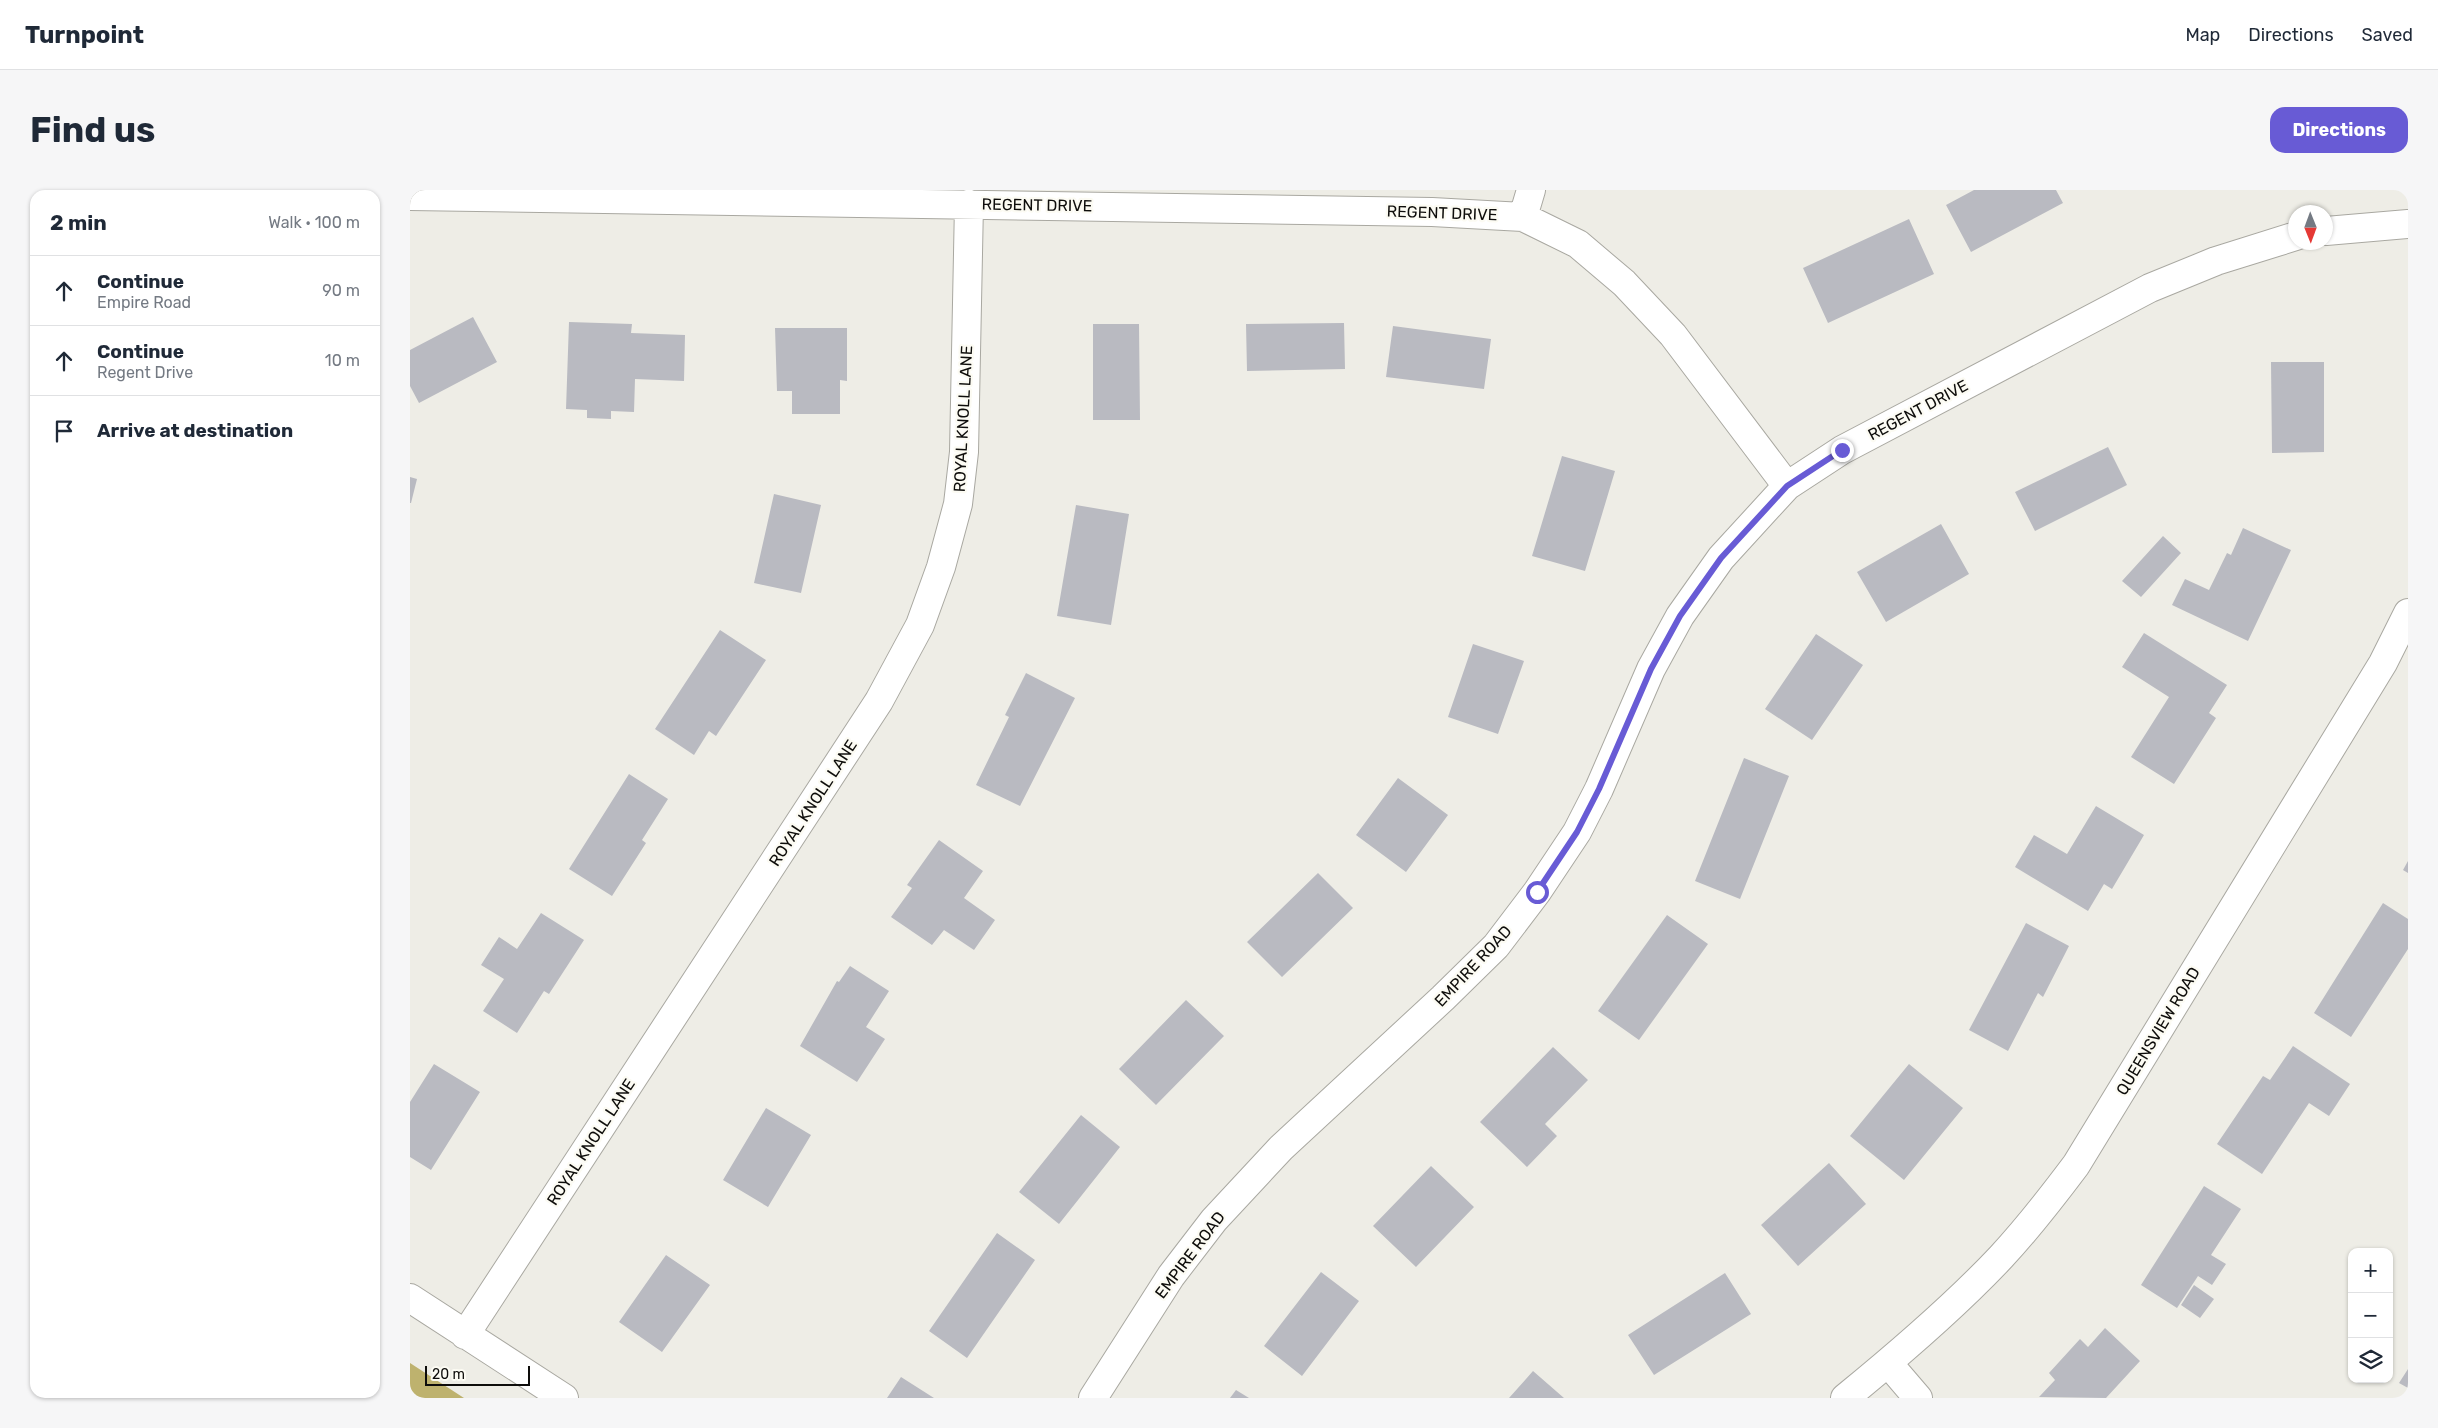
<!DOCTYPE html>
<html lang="en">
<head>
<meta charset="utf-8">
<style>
  :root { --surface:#fff; --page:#f6f6f7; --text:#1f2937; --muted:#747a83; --line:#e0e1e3; --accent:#685bd5 }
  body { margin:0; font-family:Rubik,sans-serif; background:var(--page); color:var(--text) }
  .controls { position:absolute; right:15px; bottom:15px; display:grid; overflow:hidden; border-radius:10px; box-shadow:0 1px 4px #0004 }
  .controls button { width:45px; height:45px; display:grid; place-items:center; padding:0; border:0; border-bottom:1px solid var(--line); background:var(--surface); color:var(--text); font:25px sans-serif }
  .compass { position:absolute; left:1878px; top:15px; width:45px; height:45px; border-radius:50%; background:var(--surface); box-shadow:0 1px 4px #0004; rotate:179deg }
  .scale { position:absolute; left:15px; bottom:12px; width:105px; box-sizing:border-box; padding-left:5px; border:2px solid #0e0d0b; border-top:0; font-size:14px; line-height:18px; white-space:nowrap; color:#0e0d0b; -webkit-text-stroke:4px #fcfbf3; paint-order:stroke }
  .stop { position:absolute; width:15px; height:15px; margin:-11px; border:4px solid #685bd5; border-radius:50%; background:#fff }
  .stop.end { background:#685bd5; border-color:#fff; box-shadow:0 1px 5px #0008 }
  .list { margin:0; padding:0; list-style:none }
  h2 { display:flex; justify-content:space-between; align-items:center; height:65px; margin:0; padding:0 20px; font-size:21px }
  h2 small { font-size:16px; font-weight:400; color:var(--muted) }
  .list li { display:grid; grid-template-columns:32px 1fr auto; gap:15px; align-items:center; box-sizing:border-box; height:70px; padding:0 20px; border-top:1px solid var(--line) }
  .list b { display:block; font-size:19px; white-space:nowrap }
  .list p { margin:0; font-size:16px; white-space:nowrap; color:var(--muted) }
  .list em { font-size:16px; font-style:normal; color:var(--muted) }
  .icon { flex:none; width:28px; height:28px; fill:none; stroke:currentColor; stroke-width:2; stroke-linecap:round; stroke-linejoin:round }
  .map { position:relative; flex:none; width:1998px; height:1208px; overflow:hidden; border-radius:15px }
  header { display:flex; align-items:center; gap:30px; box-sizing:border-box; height:70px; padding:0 25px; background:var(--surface); border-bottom:1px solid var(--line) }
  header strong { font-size:24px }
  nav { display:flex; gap:28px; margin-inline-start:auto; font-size:18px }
  .intro { display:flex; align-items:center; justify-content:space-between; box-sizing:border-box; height:120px; padding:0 30px }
  h1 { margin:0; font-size:35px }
  .button { padding:12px 22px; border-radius:15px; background:var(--accent); color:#fff; font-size:18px; font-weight:700 }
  main { display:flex; gap:30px; padding:0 30px }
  aside { flex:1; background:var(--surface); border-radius:15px; box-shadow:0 1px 4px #0004 }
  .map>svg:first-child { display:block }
  .forest { fill:#beb26e }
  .building { fill:#b9bac1 }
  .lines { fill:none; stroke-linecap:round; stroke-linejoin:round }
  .minor-casing { stroke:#a9a8a1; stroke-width:30 }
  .minor { stroke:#fff; stroke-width:28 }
  .route { stroke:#685bd5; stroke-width:6 }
  .labels { text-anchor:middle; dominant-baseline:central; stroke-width:4.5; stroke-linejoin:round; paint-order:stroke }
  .street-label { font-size:16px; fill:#0e0d0b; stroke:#fcfbf3 }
</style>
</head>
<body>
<header>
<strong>Turnpoint</strong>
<nav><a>Map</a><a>Directions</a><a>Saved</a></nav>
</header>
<div class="intro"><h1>Find us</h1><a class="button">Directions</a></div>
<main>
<aside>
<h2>2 min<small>Walk · 100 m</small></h2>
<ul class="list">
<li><svg class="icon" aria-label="ahead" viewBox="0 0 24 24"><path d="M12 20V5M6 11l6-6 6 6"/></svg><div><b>Continue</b><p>Empire Road</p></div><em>90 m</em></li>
<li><svg class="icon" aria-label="ahead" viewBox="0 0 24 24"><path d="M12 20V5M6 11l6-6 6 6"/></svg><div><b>Continue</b><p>Regent Drive</p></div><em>10 m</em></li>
<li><svg class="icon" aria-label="arrive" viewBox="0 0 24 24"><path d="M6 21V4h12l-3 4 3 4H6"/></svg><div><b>Arrive at destination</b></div></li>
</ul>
</aside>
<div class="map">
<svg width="1998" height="1208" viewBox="0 0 1998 1208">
  <rect width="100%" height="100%" fill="#eeede6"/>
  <!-- forest -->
  <path class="forest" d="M0 1173 54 1208H0Z"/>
  <!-- building -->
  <path class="building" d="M1564 0H1646L1653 13 1561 62 1536 15Z
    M1499 29 1524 84 1418 133 1393 78Z
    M63 127 87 172 9 213 0 196V160Z
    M159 132 222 134 221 143 275 145 274 191 225 189 224 222 201 221V229L177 228V220L156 219Z
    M934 133 935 179 837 181 836 134Z
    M683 134H729L730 230H683Z
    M983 136 1081 149 1074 199 976 187Z
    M365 138H437V191L430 190V224H382V201H367Z
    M1861 172H1914V262L1862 263Z
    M1698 257 1717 295 1625 341 1605 302Z
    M1152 266 1205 281 1175 381 1122 366Z
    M0 287 7 289 1 313H0Z
    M364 304 411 315 391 403 344 393Z
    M666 315 719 324 701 435 647 426Z
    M1531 334 1559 384 1476 432 1447 382Z
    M1833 338 1881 360 1838 451 1762 415 1775 389 1799 400 1817 363 1821 365Z
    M1753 346 1771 363 1731 407 1712 391Z
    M310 440 356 470 306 546 299 541 284 565 245 539Z
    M1734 443 1817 495 1799 523 1806 528 1764 594 1721 567 1759 507 1712 477Z
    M1406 444 1453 475 1402 550 1355 519Z
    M1063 454 1114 471 1088 544 1038 527Z
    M616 483 665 508 610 616 566 595 599 527 595 525Z
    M1334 568 1379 586 1330 709 1285 691Z
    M219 584 258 609 232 650 236 653 202 706 159 679Z
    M988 588 1038 625 996 682 946 645Z
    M1686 616 1734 645 1702 699 1694 694 1678 721 1605 677 1624 645 1657 664Z
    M529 650 573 681 554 708 585 730 564 760 534 740 522 755 481 727 502 698 497 695Z
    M1998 671V683L1993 680Z
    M908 683 943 718 872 787 837 752Z
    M1973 713 1998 729V759L1941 847 1904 823Z
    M131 723 174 750 139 804 134 801 107 843 73 821 94 789 71 775 89 747 107 759Z
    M1257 725 1298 754 1229 850 1188 821Z
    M1616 733 1659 756 1633 807 1628 803 1598 861 1559 840Z
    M440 776 479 801 456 837 475 849 447 892 390 856 427 791 429 792Z
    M776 810 814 846 746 915 709 879Z
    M1883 856 1940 894 1919 926 1899 913 1852 984 1807 954 1853 886 1860 890Z
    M1143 857 1178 890 1135 934 1147 946 1117 977 1070 932Z
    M24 874 70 902 21 980 0 967V912Z
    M1499 874 1553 918 1494 990 1440 946Z
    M356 918 401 945 358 1017 313 990Z
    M671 925 710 957 649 1034 609 1002Z
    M1419 973 1456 1014 1388 1076 1351 1035Z
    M1021 976 1064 1017 1006 1077 963 1036Z
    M1794 996 1831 1019 1801 1065 1816 1074 1802 1095 1788 1086 1767 1118 1731 1095Z
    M587 1043 625 1070 557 1168 519 1141Z
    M256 1065 300 1095 252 1162 209 1132Z
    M911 1082 949 1111 892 1186 854 1156Z
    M1315 1083 1341 1124 1244 1185 1218 1145Z
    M1784 1095 1804 1109 1790 1128 1771 1115Z
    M1695 1138 1730 1171 1696 1208 1629 1207 1645 1190 1639 1183 1670 1149 1678 1157Z
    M1998 1179V1198L1989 1193Z
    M1123 1181 1154 1208H1099Z
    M491 1187 524 1208H477Z
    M826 1200 839 1208H820Z"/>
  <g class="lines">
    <!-- minor casing -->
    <g class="minor-casing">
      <path id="minor" d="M0 6 1022 22 1113 27 1168 54 1214 93 1263 145 1377 296
        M1113 27 1121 0
        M1916 41 1998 34
        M0 1108 154 1208
        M55 1145 469 511 510 435 531 377 548 314 554 262 559 14
        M1478 1173 1508 1208
        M683 1208 761 1086 804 1030 871 958 1033 808 1086 756 1127 702 1167 642 1189 599 1241 479 1270 426 1311 368 1377 296 1432 260 1740 98 1806 71 1886 46
        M1435 1208C1489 1164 1543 1118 1591 1067 1618 1038 1642 1007 1666 975L1973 473 1998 423"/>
    </g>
    <!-- minor -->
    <use href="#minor" class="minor"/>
  </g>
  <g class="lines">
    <!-- route -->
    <path class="route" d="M1127 702 1167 642 1189 599 1241 479 1270 426 1311 368 1377 296 1432 260"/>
  </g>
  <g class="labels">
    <!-- street labels -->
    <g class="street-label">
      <text transform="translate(627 15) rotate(1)">REGENT DRIVE</text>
      <text transform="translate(1032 23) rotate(2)">REGENT DRIVE</text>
      <text transform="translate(1508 220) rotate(-28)">REGENT DRIVE</text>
      <text transform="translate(553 229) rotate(-87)">ROYAL KNOLL LANE</text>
      <text transform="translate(403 613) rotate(-57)">ROYAL KNOLL LANE</text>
      <text transform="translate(1063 776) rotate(-47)">EMPIRE ROAD</text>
      <text transform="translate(1748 841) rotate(-59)">QUEENSVIEW ROAD</text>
      <text transform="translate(181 952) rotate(-57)">ROYAL KNOLL LANE</text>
      <text transform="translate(780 1065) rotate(-53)">EMPIRE ROAD</text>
    </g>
  </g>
</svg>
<div class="controls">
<button>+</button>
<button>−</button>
<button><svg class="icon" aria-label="layers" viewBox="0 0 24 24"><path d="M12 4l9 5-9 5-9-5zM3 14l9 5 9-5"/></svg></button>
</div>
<svg class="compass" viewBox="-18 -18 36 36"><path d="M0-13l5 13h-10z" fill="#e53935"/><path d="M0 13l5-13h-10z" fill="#747a83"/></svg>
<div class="scale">20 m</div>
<div class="stop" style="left:1127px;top:702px"></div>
<div class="stop end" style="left:1432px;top:260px"></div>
</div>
</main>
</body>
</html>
